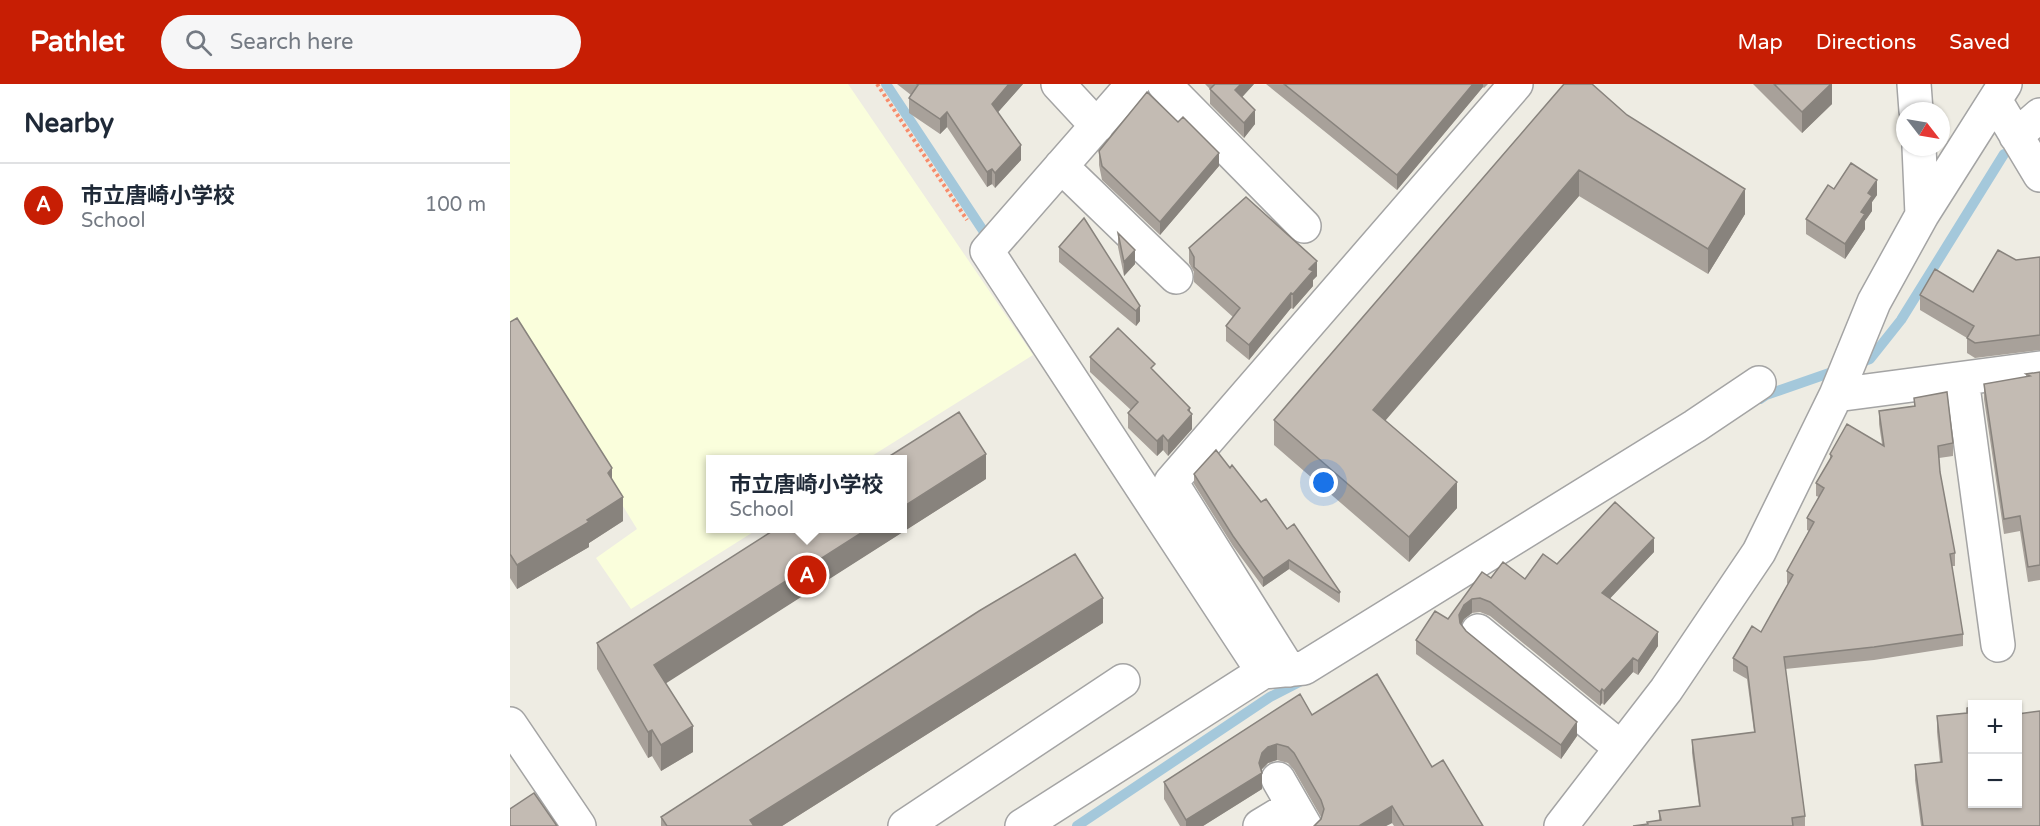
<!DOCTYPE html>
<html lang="en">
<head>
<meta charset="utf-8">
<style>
  :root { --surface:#fff; --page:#f6f6f7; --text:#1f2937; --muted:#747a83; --line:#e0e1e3; --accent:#c71e04 }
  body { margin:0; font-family:"Varela Round","Noto Sans JP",sans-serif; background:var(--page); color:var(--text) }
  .controls { position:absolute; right:18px; bottom:18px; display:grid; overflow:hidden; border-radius:0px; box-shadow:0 2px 4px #0004 }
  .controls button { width:54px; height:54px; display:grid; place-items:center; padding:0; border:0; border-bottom:2px solid var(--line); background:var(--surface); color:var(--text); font:30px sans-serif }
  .compass { position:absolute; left:1386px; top:18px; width:54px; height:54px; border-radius:50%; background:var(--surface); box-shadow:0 2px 4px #0004; rotate:121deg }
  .you { position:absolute; left:814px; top:399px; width:21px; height:21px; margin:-15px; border:4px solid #fff; border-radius:50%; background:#1a73e8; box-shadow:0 0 0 9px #1a73e833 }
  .badge { display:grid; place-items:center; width:39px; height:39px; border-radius:50%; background:var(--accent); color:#fff; font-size:20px; font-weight:700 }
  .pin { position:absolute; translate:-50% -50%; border:3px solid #fff; box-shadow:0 2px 6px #0006 }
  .popup { position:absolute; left:196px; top:371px; width:201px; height:78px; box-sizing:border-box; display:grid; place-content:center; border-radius:0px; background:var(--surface); filter:drop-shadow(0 2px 4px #0005); font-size:20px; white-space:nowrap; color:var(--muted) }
  .popup b { font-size:22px; color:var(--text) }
  .popup::after { content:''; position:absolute; left:50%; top:100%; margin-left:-12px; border:12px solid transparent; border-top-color:var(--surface) }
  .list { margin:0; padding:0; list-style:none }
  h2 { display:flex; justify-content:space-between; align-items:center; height:78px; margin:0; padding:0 24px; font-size:26px }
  h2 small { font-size:20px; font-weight:400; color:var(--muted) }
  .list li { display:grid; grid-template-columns:39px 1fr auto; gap:18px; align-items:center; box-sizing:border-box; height:84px; padding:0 24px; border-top:2px solid var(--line) }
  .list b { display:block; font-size:22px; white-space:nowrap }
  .list p { margin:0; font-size:20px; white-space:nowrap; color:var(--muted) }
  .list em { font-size:20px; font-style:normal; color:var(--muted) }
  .icon { flex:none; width:33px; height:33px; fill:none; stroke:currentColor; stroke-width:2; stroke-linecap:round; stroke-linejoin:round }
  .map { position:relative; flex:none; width:1530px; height:742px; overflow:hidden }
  header { display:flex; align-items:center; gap:36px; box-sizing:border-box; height:84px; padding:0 30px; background:var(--accent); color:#fff }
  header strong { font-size:28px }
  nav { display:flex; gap:33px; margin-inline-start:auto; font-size:21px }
  .search { width:420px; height:54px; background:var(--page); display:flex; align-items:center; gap:15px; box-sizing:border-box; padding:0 21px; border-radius:33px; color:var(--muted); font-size:22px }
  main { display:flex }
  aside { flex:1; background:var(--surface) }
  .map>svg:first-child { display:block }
  .education { fill:#fafedc }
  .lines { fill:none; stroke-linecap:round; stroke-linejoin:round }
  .stream { stroke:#a4c8db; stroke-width:10 }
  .minor-casing { stroke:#a4a4a4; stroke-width:36 }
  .path { stroke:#f78c6c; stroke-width:4; stroke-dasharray:3 3; stroke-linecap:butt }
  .minor { stroke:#fff; stroke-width:33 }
  .wall { fill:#a8a19a }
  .shaded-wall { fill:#88837d }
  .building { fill:#c3bbb3; stroke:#88837d; stroke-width:1.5 }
</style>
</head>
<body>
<header>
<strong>Pathlet</strong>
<div class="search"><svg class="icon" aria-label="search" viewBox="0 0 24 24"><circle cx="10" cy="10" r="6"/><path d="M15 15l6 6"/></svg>Search here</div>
<nav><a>Map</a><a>Directions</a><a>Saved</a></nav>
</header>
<main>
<aside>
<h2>Nearby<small></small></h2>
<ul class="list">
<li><span class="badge">A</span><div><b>市立唐崎小学校</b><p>School</p></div><em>100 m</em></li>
</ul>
</aside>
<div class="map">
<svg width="1530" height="742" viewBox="0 0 1530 742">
  <rect width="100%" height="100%" fill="#eeece3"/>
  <!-- education -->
  <path class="education" d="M0 0H338L523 271 357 375 201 376V444L248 445 121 525 86 474 127 445 6 247 0 249Z"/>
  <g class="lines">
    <!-- stream -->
    <path class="stream" d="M376 0 480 157
      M1346 280 1360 275 1391 236 1494 70
      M1250 315 1256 311 1328 286
      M567 742 760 613 795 595"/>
    <!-- minor casing -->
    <g class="minor-casing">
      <path id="minor" d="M548 0 587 42
        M623 0 477 167 753 588 794 584 1185 342 1249 299
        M654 0 794 142
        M1404 0 1406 27
        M1485 16 1530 91
        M1506 52 1530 31
        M1409 63 1412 131
        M551 82 666 193
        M1452 295 1488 561
        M1326 311 1530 284
        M968 547 1111 664
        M779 586 661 398 1006 0
        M0 640 69 742
        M768 695 795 742
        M395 742 613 597
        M512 742 753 588
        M750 742 783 722
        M1051 742 1156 606 1249 468 1326 311 1364 218 1412 131 1495 0"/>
    </g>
    <!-- path -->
    <path class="path" d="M367 0 457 136"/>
    <!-- minor -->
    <use href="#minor" class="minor"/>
  </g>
  <!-- wall -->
  <path class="wall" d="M387 0H513L488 28 511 76 485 104 482 100 477 103 437 43 430 50 399 29V14L401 11Z
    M695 0H744L732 13 745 40 734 54 700 20V5Z
    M756 0H978L974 4 973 3 887 106Z
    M1054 0 1235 130 1198 190 1069 112 875 336 947 424 899 478 764 361V336Z
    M1243 0H1322V20L1292 49Z
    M589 67 709 82 650 151 592 96 589 81Z
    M1324 105 1367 111 1362 118V127L1355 137V145L1335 175 1296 150V135Z
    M608 149 625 180 614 192 608 163Z
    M549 163 630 222V237L626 242 549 178Z
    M679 164 807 192 803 196V202L783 225 781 224 739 276 716 257V242L723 233 684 198V188L679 179Z
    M1530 173V266L1465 274 1457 269V254L1410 226V211L1463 208Z
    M0 238 102 395 113 437 79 459V463L7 505 0 494Z
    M580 273 645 288 680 328 682 345 658 372 653 366 647 372 618 344V329L621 326 580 288Z
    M1530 288V496L1518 498 1510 447 1494 450 1474 315V300L1516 293V290Z
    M1404 314 1443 359V372L1429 374 1430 388 1445 469V482H1442L1453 550V562L1364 576 1275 585 1295 732V742H1123L1137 740 1149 737V727L1189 722 1182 669V656L1244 648 1237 595 1223 587V574L1251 548 1278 500 1277 499V487L1299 447 1297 446V434L1309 413 1306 412V399L1320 376V370L1372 360 1369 340V327L1404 322Z
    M720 384 777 445 830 508V517L829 519 779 485 753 503 723 462 684 400V390Z
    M476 395 155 599 183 668 151 687 142 672 138 674 87 585V559Z
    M1144 468 1100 514 1148 562 1128 591 1123 588 1094 621 1092 619 1090 622 980 532 970 528 962 529 954 535 951 540 956 547 1067 652 1051 675 906 570V556L938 535 981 494 1015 495 1047 480Z
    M593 539 272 742H151V733Z
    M1457 624 1462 720 1530 742H1411L1405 696V681L1430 678 1427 648V632L1457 630Z
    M802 631 922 683 973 742H884L882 739 876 742H804L811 735V733L784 686 778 679 767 676 758 679 752 685V705L693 742H670L654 715V698Z"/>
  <!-- shaded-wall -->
  <path class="shaded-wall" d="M499 0H513L482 35V20Z
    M731 0H744L725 21V6Z
    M963 0H973V3L887 106V91Z
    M1321 0H1322V20L1292 49V28Z
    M745 26V40L734 54V39Z
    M437 28V43L430 50V35Z
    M511 61V76L485 104V89Z
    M709 69V82L650 151V138Z
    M482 85V100L477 103V88Z
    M1069 86V112L863 351V326Z
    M1367 96V111L1362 118V127L1355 137V145L1335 175V160L1351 128 1358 109Z
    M1235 105V130L1198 190V165Z
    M625 166V180L614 192V178Z
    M807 177V192L803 196V202L783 225V210L799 185Z
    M781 209V224L739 276V261Z
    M630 222V237L626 242V227Z
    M680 324V333L682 330V345L658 372V357Z
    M653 351V366L647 372V357Z
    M476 370V395L144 607V581L359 444H393V423Z
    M102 384V409L98 389Z
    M947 398V424L899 478V453Z
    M113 413V437L79 459V463L7 505V481Z
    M1144 454V468L1092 523V509Z
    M779 476V485L753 503V494Z
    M593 514V539L272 742H240V736Z
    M962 515V529L954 535 949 545V531L954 521Z
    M1148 548V562L1128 591V577Z
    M1123 574V588L1094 621V607Z
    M1092 605V619L1090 622V608Z
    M1067 638V652L1051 675V661Z
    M183 642V668L151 687V661Z
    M142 646V672L138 674V648Z
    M767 660V676L758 679 752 685 751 690 752 689V705L693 742H676V736L749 679 752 669 758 663Z
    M882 722V739L876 742H849Z"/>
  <!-- building -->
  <path class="building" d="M407 0H499L482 20 511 61 485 89 482 85 477 88 437 28 430 35 399 14 408 1Z
    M705 0H731L725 6 745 26 734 39 700 5Z
    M774 0H963L887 91Z
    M1054 0H1082L1117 31 1235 105 1198 165 1069 86 863 326 947 398 899 453 764 336Z
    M1264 0H1321L1292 28Z
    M637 8 668 38 673 33 709 69 650 138 592 82 589 67Z
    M1341 79 1367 96 1358 109 1362 112 1351 128 1355 130 1335 160 1296 135 1318 101 1324 105Z
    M736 113 807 177 799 185 803 187 783 210 781 209 739 261 716 242 730 224 684 183V173L679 164Z
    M574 134 630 222 626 227 549 163Z
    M608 149 625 166 614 178Z
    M1488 166 1506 176 1530 173V251L1465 259 1457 254 1464 242 1410 211 1425 185 1463 208Z
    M7 234 102 384 98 389 113 413 77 436 79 438 7 481 0 470V238Z
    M608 244 645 280 641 284 680 324 678 326 682 330 658 357 653 351 647 357 618 329 628 318 580 273Z
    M1530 288V481L1518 483 1510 432 1494 435 1474 300 1520 292 1516 290Z
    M1437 308 1443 359 1428 362 1430 388 1445 469 1440 470 1453 550 1364 563 1274 573 1295 732 1282 734 1283 742H1123L1138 740 1137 738 1151 736 1149 727 1190 722 1182 656 1245 648 1237 583 1223 574 1242 542 1251 548 1283 491 1277 487 1304 438 1297 434 1314 404 1306 399 1322 372 1320 370 1337 340 1374 362 1369 327 1405 322 1404 314Z
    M449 328 476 370 393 423V375H375Z
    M706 366 720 384 722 381 751 418 756 415 777 445 784 440 830 508 829 509 779 476 753 494 723 452 684 390Z
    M1105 418 1144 454 1092 509 1148 548 1128 577 1123 574 1094 607 1092 605 1090 608 980 518 970 514 962 515 954 521 949 531 950 539 956 547 1067 638 1051 661 906 556 925 527 938 535 972 488 981 494 993 478 1015 495 1033 470 1047 480Z
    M267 444H359L144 581 183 642 151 661 142 646 138 648 87 559Z
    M565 470 593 514 240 736 244 742H157L151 733 469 527Z
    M867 590 922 683 933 676 973 742H894L882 722 849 742H804L811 735 814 725 811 716 784 669 778 663 767 660 758 663 752 669 749 679 752 689 676 736 654 698 790 610 802 631Z
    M1462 623V720H1508V630L1530 627V742H1413L1405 681 1432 678 1427 632 1457 629V624Z
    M24 709 47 742H0V725Z"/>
</svg>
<div class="controls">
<button>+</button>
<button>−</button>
</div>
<svg class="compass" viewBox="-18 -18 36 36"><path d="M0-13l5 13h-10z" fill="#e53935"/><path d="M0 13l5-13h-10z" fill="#747a83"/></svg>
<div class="you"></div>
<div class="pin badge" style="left:297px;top:491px">A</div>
<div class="popup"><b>市立唐崎小学校</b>School</div>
</div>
</main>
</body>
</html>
